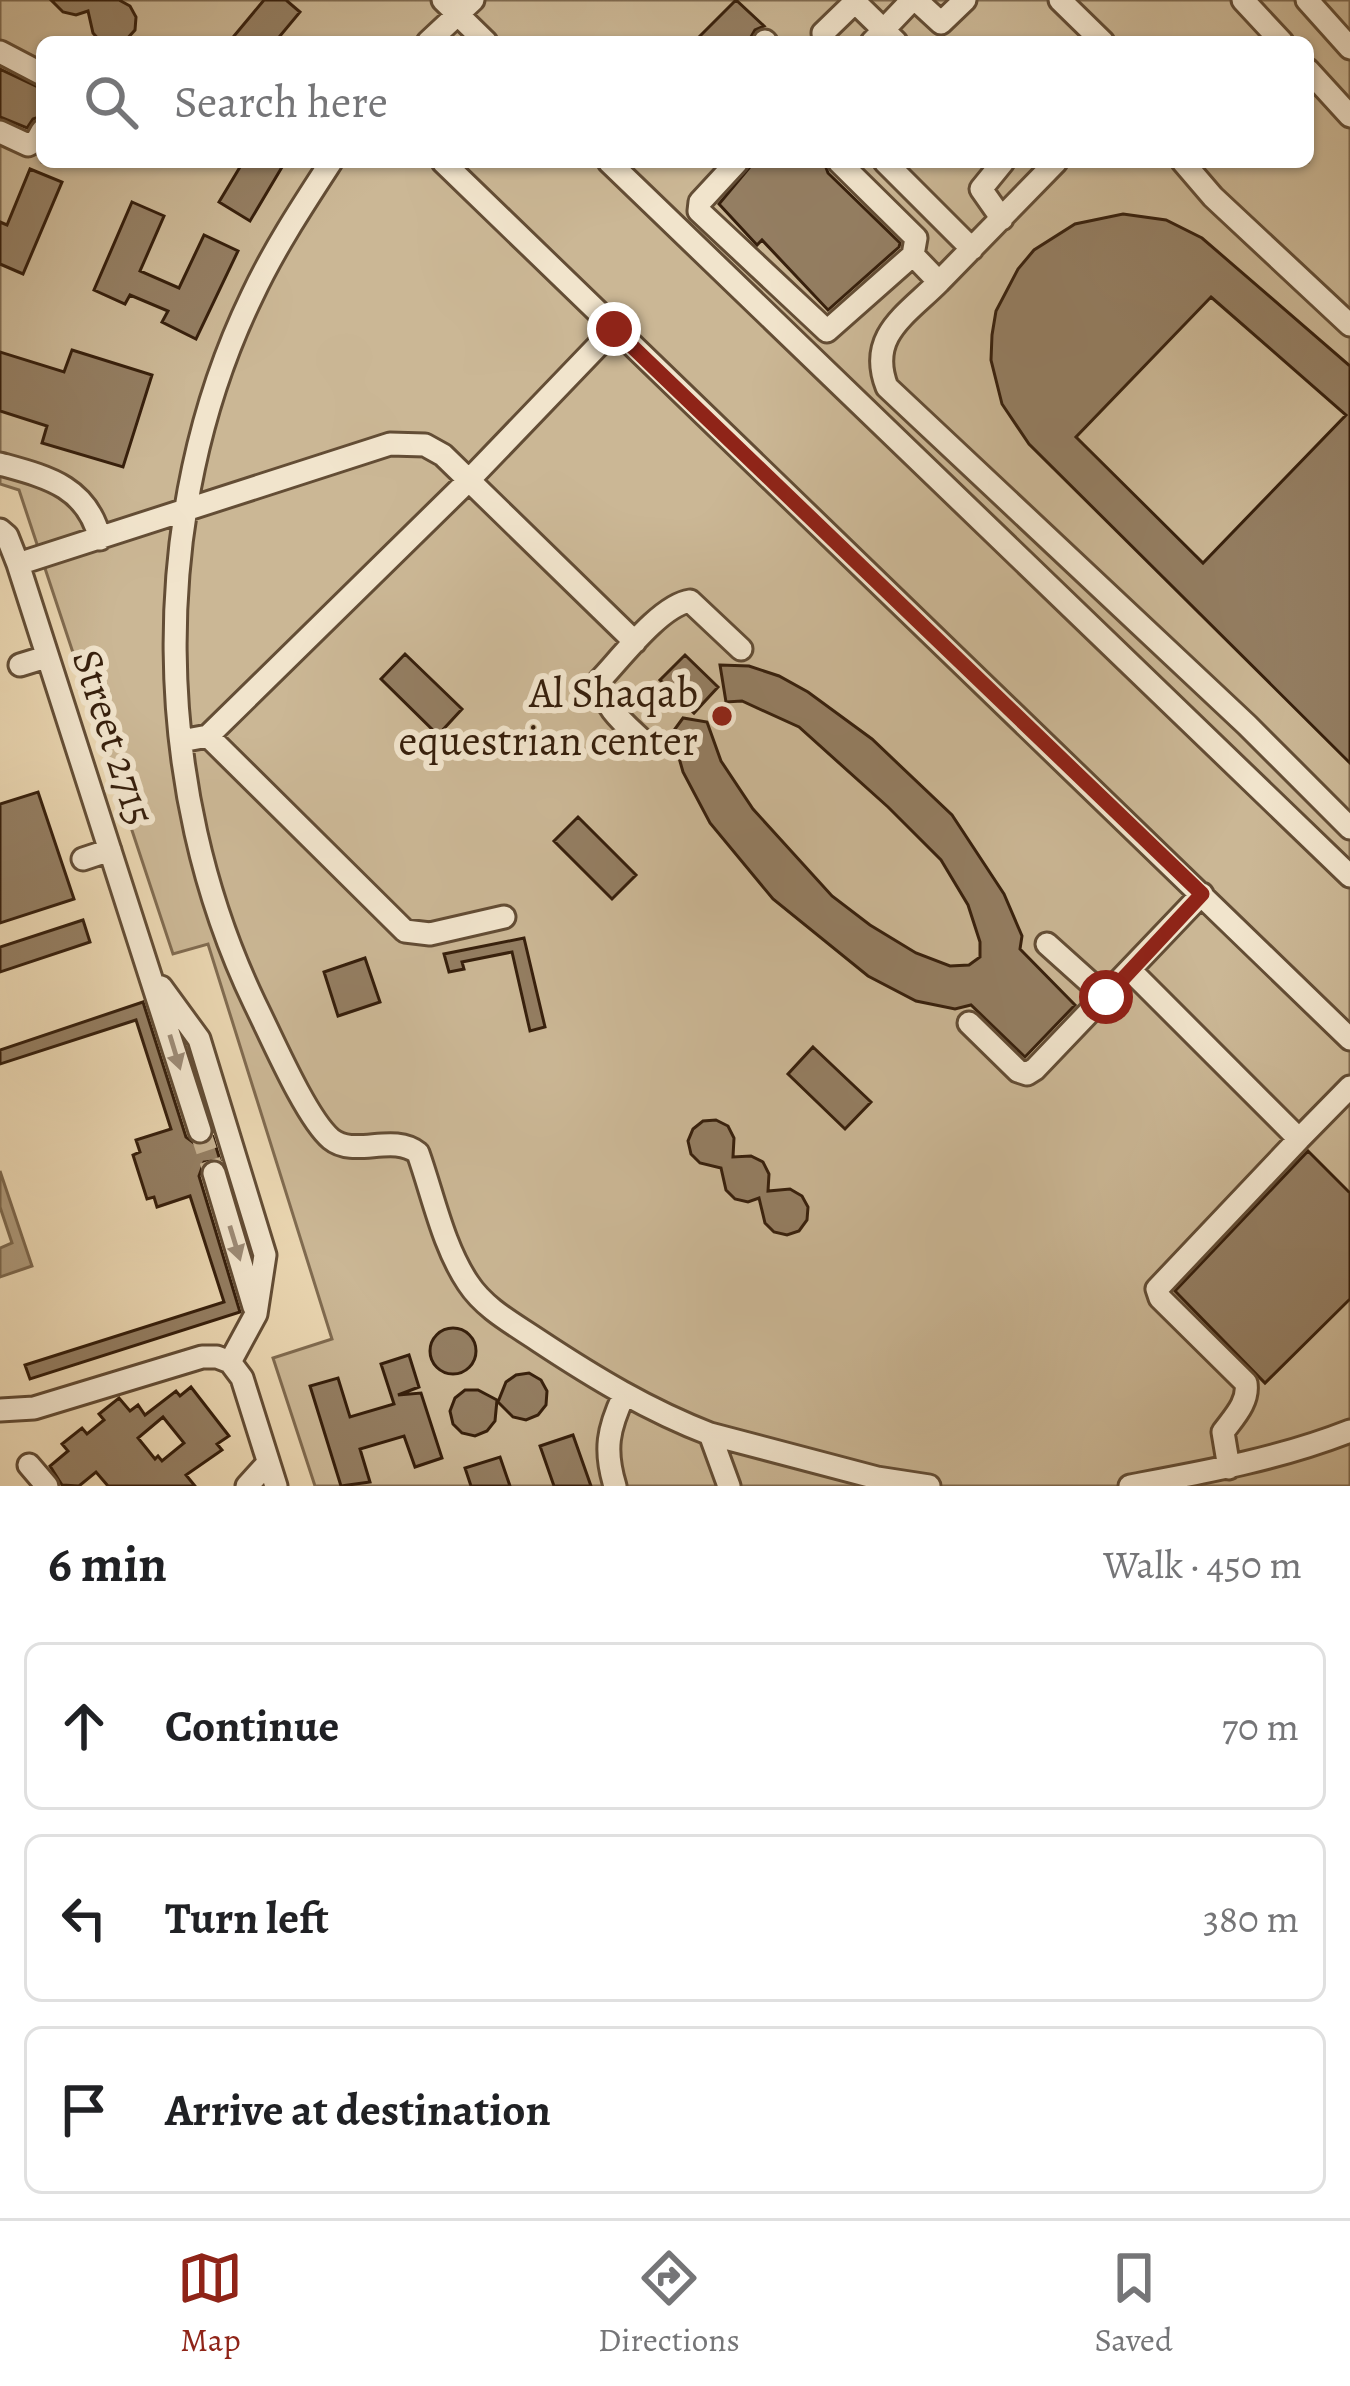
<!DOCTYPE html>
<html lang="en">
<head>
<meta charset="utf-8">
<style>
  :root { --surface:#fff; --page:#f6f6f6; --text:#202124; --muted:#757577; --line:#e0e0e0; --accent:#8f2418 }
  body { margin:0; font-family:Alegreya,serif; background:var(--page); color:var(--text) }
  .stop { position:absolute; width:36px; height:36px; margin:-27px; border:9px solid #8f2418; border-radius:50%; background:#fff }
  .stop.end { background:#8f2418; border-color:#fff; box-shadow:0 3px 12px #0008 }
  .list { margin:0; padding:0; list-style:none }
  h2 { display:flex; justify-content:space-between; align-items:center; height:156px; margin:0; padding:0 48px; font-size:51px }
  h2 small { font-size:39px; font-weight:400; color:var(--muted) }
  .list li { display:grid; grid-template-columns:78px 1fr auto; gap:36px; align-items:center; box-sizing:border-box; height:168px; margin:0 24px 24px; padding:0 24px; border:3px solid var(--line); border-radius:18px }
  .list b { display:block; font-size:45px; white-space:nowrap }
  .list em { font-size:39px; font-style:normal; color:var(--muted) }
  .icon { flex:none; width:66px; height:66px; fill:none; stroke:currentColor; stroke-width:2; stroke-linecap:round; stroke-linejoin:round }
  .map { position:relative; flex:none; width:1350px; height:1486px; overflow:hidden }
  .search { position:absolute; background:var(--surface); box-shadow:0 3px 9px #0004; left:36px; right:36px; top:36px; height:132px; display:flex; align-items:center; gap:30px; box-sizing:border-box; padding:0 42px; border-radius:18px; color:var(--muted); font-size:45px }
  .sheet { height:732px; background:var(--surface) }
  nav { display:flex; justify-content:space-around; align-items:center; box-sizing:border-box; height:168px; border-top:3px solid var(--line); background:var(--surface); font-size:33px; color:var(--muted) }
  nav a { display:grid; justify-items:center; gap:6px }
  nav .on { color:var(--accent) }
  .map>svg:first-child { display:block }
  .green { fill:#cbb795; stroke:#806b50; stroke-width:3; fill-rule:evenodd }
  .water { fill:#ad9879; stroke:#7d684d; stroke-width:3 }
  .building { fill:#947e62; stroke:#361f0c; stroke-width:3; fill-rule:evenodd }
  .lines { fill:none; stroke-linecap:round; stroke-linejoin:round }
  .minor-tunnel { stroke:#c6b190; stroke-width:21; stroke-dasharray:21 10; stroke-linecap:butt }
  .minor-casing { stroke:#634d35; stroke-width:27 }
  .minor { stroke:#f1e4cc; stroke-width:21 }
  .oneway { fill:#9d8b76 }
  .route { stroke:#8f2418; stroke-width:15 }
  .poi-dot { fill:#8f2418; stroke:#f1e4cc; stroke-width:4.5 }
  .labels { text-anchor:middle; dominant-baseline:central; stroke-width:12; stroke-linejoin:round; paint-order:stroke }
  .poi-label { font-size:42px; fill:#361f0c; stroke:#f1e4cc; text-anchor:end }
  .street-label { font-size:42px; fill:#361f0c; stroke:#f1e4cc }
</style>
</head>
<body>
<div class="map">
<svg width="1350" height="1486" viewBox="0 0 1350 1486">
  <rect width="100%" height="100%" fill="#ead6b1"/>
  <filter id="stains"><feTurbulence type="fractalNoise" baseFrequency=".00167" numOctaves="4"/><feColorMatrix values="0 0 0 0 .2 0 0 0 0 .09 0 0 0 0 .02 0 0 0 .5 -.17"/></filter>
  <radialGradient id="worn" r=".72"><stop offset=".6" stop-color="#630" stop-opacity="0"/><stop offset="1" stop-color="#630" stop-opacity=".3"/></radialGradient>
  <!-- green -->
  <path class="green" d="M0 0H1350V1486H315L273 1358 332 1339 208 944 173 954 19 490 0 484ZM42 42H1308V162H42Z"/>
  <!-- water -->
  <path class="water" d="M0 1171 32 1266 0 1277V1248L12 1243 0 1207Z"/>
  <!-- building -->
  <path class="building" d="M51 0H119L130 6 136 17 135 30 124 42H101L93 33 88 11 76 15 63 12Z
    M264 0H286L300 12 275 42H229Z
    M736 0 764 26 755 30 748 42H694Z
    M0 69 42 89V116L33 119 27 128 0 117Z
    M243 162H285L250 221 219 202Z
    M754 162H824L828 173 900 243 899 247 828 310 762 240 757 245 719 204Z
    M30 169 62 182 23 274 0 264V222L7 225Z
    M132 202 164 216 140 271 179 288 204 235 238 251 196 339 162 322 168 311 130 295 125 304 94 290Z
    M1123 214 1166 220 1202 238 1350 366V763L1029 444 1002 404 991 360 992 335 996 311 1018 269 1034 250 1075 224ZM1211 297 1346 415 1203 563 1076 437Z
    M72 350 152 375 123 467 42 443 47 426 0 411V352L64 372Z
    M405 654 462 709 438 735 381 679Z
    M685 655 718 687 694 713 660 680Z
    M720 665 749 666 779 676 808 692 872 739 952 815 1004 894 1022 936 1020 949 1075 1005 1025 1057 971 1005 955 1009 916 1001 868 976 773 899 710 823 683 772 672 733 683 718 707 722 721 761 753 809 832 896 870 925 916 953 950 966 969 965 980 957V942L968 905 941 860 888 807 799 727 742 701 726 702Z
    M38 792 74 899 0 923V804Z
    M578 817 636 875 612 899 554 841Z
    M83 920 90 942 0 972V947Z
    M524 938 545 1027 530 1031 512 952 462 962 464 969 449 972 444 954Z
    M365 958 380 1002 338 1016 324 972Z
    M143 1002 186 1137 198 1146 213 1137 220 1160 204 1162 199 1176 240 1312 30 1379 25 1365 224 1302 190 1196 157 1207 154 1197 147 1199 133 1155 140 1152 136 1140 171 1129 136 1020 0 1064V1050Z
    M813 1047 871 1102 845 1129 788 1074Z
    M716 1120 728 1126 734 1138 733 1157 751 1156 763 1162 769 1174 768 1191 790 1189 802 1196 808 1207 807 1220 799 1231 787 1235 774 1232 765 1223 759 1198 748 1202 735 1199 726 1190 721 1168 700 1163 691 1154 688 1141 693 1129 703 1121Z
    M1308 1151 1350 1193V1299L1265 1383 1175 1291Z
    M430 1351a23 23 0 1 1 46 0a23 23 0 1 1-46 0Z
    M409 1355 419 1387 398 1395 421 1393 442 1458 415 1467 404 1436 360 1449 370 1482 341 1486 310 1386 338 1378 350 1417 394 1404 381 1364Z
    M529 1373 541 1380 547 1391 546 1405 538 1415 526 1420 513 1417 498 1402 506 1382 516 1375Z
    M191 1387 229 1436 217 1444 222 1450 186 1475 195 1486H108L96 1472 79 1486 62 1485 50 1466 68 1451 62 1444 82 1428 87 1434 104 1420 99 1414 119 1398 130 1411 138 1405 145 1415 176 1391 180 1396ZM163 1417 184 1443 162 1461 158 1456 155 1459 138 1438Z
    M465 1390H478L497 1400 495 1421 487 1431 475 1436 462 1433 453 1424 450 1411 455 1398Z
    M573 1435 591 1486H554L540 1446Z
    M500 1457 510 1486H471L465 1468Z"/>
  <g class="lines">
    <!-- minor-tunnel -->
    <path class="minor-tunnel" d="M200 1131 214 1173"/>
    <!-- minor casing -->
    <g class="minor-casing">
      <path id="minor" d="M443 0 486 42
        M916 0 941 23 965 0
        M1060 0 1103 42
        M1243 0 1282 42
        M1307 0 1350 48
        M855 2 896 42
        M765 41 766 42
        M428 42 473 0
        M824 42 823 33 857 0
        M872 42 912 0
        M0 52 42 74
        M1308 70 1350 116
        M0 132 28 145 37 140 42 131
        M331 162C303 205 274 249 252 296 147 513 151 788 255 1004 271 1036 306 1118 331 1139 354 1158 393 1133 418 1153 433 1195 443 1246 468 1283 485 1309 514 1324 539 1341 595 1378 648 1410 710 1434L729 1486
        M443 162 1350 1039
        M609 162 1350 876
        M737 162 700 202 699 211 827 331 913 255 916 238 839 162
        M885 162 972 249
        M1183 162 1213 197 1350 325
        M1002 219 981 189 1003 162
        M913 255 939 282C906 315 867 336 887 387L1247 725 1350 828
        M939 282 1056 162
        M0 464C47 477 87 486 100 539
        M0 530 7 536 18 564 200 1131
        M18 564 390 444 425 445 443 455 635 642
        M20 665 46 657
        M208 736 405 931 430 934 504 917
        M181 741 208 736 469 480 614 329
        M648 746C629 727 602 708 600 680 621 658 661 605 690 601L741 649
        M83 859 110 850
        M1047 944 1106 997
        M1130 970 1299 1139 1350 1087
        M161 987 199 1039 265 1255 256 1314 230 1362
        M969 1023 1018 1071 1027 1074 1035 1069 1202 894
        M214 1173 254 1307
        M230 1362 242 1378 276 1486
        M0 1410 34 1408 202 1357H217L230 1362
        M710 1434 877 1478 929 1486
        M29 1465 47 1486
        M1229 1468 1223 1432C1234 1417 1249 1402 1246 1383L1160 1298 1157 1289 1299 1139
        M247 1486 268 1463
        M615 1486C604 1450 608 1429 624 1395
        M1130 1486C1205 1472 1279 1459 1350 1431"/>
    </g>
    <!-- minor -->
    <use href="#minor" class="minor"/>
  </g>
  <!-- one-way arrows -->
  <defs><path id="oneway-solid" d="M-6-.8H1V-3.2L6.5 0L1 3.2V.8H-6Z" transform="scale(3)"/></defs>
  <g class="oneway">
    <use href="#oneway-solid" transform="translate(175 1052) rotate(73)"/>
    <use href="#oneway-solid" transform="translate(235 1243) rotate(73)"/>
  </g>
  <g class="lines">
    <!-- route -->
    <path class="route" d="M614 329 1202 894 1106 997"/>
  </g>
  <!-- markers -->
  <circle class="poi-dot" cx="722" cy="716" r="12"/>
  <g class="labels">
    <!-- poi labels -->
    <g class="poi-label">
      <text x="698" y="692">Al Shaqab<tspan x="698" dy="48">equestrian center</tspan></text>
    </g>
    <!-- street labels -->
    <g class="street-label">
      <text transform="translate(114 737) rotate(72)">Street 2715</text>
    </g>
  </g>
  <rect width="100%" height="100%" filter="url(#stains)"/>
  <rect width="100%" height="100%" fill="url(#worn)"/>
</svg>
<div class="stop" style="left:1106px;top:997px"></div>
<div class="stop end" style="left:614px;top:329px"></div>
<div class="search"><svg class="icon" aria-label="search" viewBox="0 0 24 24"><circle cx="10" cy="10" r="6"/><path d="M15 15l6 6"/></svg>Search here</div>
</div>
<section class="sheet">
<h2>6 min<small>Walk · 450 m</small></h2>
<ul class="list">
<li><svg class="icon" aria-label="ahead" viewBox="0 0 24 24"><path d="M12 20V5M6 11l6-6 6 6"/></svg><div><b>Continue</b></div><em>70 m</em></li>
<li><svg class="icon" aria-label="left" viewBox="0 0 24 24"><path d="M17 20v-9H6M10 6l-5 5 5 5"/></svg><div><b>Turn left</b></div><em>380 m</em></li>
<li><svg class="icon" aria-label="arrive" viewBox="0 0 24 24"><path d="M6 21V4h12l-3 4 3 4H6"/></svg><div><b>Arrive at destination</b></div></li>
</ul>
</section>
<nav>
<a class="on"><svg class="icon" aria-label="map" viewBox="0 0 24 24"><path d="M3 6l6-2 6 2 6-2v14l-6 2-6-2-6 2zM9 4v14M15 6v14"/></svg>Map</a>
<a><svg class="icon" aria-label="directions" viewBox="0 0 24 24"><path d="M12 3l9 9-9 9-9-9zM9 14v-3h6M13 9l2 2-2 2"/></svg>Directions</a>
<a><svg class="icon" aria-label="saved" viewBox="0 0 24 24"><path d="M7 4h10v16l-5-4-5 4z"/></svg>Saved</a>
</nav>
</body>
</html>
